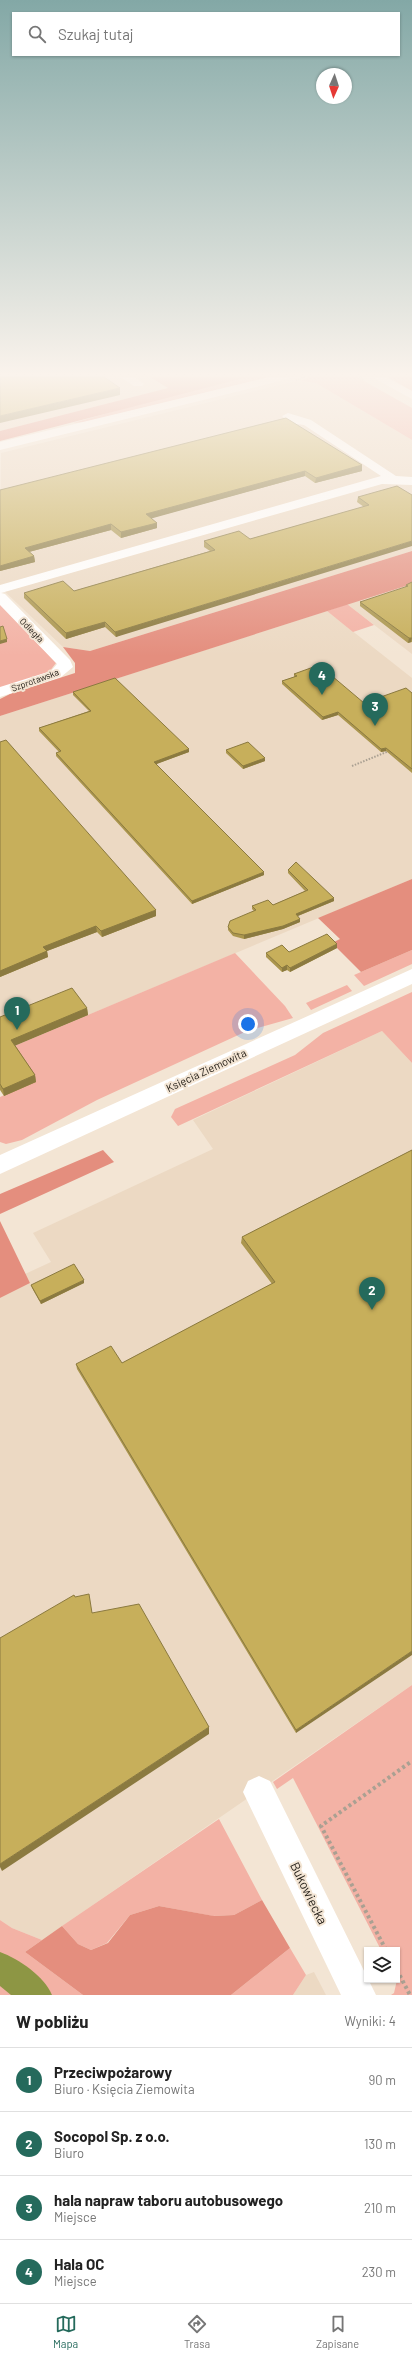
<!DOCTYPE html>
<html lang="pl">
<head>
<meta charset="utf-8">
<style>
  :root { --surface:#fff; --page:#f6f6f6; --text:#222; --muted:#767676; --line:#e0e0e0; --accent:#256a5c }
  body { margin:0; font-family:Barlow,sans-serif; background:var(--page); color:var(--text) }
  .controls { position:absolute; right:12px; bottom:12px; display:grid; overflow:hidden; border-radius:0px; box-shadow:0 1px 3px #0004 }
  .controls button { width:36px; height:36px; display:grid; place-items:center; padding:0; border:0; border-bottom:1px solid var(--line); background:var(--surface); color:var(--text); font:20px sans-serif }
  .compass { position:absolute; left:316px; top:68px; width:36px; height:36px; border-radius:50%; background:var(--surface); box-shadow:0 1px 3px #0004; rotate:183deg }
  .you { position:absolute; left:248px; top:1024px; width:14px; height:14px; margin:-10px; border:3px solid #fff; border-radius:50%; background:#1a73e8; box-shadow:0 0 0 6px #1a73e833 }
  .badge { display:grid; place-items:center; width:26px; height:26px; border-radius:50%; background:var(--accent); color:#fff; font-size:13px; font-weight:700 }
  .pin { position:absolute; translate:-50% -33px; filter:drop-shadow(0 1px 2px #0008) }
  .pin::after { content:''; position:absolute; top:21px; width:14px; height:12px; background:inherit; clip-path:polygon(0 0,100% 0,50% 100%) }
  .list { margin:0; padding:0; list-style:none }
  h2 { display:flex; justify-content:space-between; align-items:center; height:52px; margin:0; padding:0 16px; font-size:17px }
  h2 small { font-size:13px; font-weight:400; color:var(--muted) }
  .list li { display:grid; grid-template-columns:26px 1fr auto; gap:12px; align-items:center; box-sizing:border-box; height:64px; padding:0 16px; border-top:1px solid var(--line) }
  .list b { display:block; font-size:15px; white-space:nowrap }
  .list p { margin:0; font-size:13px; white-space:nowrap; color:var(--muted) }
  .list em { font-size:13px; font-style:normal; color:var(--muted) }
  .icon { flex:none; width:22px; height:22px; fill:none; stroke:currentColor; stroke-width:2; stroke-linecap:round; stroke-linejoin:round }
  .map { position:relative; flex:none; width:412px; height:1995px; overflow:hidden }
  .search { position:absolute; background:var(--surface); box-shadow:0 1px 3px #0004; left:12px; right:12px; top:12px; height:44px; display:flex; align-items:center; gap:10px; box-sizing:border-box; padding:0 14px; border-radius:0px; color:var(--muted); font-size:15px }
  .sheet { height:308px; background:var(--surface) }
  nav { display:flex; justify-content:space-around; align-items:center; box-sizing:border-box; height:56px; border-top:1px solid var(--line); background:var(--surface); font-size:11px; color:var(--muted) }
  nav a { display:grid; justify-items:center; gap:2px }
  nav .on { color:var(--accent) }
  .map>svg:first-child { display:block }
  .built { fill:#ecd9c3 }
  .green { fill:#f3b2a5 }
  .forest { fill:#e48e7e }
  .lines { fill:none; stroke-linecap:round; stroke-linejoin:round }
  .canal { fill:#8d9644; fill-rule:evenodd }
  .path-far2 { stroke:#aaa092; stroke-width:1.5; stroke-dasharray:1 1; stroke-linecap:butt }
  .path-far1 { stroke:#aaa092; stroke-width:2; stroke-dasharray:1.5 1.5; stroke-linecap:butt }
  .path { stroke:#aaa092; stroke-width:4; stroke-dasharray:3 3; stroke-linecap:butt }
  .minor { fill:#fff; fill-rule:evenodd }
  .wall { fill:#ab964e }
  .shaded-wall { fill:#8b7a40 }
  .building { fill:#c7af5b; stroke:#8b7a40 }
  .labels { text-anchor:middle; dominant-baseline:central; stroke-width:4; stroke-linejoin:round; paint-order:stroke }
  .far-street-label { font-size:9px; fill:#28231c; stroke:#f3e5d4 }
  .street-label { font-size:11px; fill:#28231c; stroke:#f3e5d4 }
  .near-street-label { font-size:13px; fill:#28231c; stroke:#f3e5d4 }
</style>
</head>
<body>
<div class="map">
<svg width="412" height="1995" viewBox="0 0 412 1995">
  <rect width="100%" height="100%" fill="#f3e5d4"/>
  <!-- built -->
  <path class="built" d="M0 377H150L169 388 0 431Z
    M296 381 316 383 412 440V551L90 651 63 647 0 587 1 453Z
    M412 584V654L347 604Z
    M327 611 412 678V879L0 1052V716Z
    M382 1031 412 1063V1685L42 1940 12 1928 0 1920V1298L30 1283 25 1274 51 1262 33 1233 213 1149 193 1120Z
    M314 1972 326 1995H293L306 1975Z"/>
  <!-- green -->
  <path class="green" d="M248 377H269L85 422 73 423 139 404Z
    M309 377H357L412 408V440L316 383 301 381Z
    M388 377H412V391Z
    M0 603 56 663 49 672 0 689Z
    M347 604 374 625 353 632 327 611Z
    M412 950V964L364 986 354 975Z
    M235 953 285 1006 293 1018 247 1031 97 1100 22 1140 6 1144 0 1142V1097L36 1081 0 1052Z
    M347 985 352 991 311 1010 306 1003Z
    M412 992V1063L382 1031 178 1126 171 1117 175 1109 295 1055 323 1033Z
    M412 1685V1995H391L394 1993 397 1980V1950H381L293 1778 277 1789 273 1782Z
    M219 1819 262 1900 234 1915 213 1916 159 1906 130 1915 107 1943 91 1950 78 1944 62 1926Z
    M0 1920 12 1928 42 1940 25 1952 83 1995H0Z
    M290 1948 306 1975 293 1995H231Z"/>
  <!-- forest -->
  <path class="forest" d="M150 377H248L0 441V431L168 388Z
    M412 551V584L0 716V699L10 694 75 673V663L63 647 90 651Z
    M412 879V950L361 972 332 943 340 939 318 918Z
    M103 1150 114 1162 0 1214V1194Z
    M0 1221 30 1283 0 1298Z
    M262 1900 290 1948 231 1995H83L25 1952 62 1926 78 1944 91 1950 108 1943 130 1915 159 1906 214 1916 234 1915Z"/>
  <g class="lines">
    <!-- canal -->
    <path class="canal" d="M0 1952C19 1959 44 1976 52 1995H11L0 1986Z"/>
    <!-- path-far2 -->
    <path class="path-far2" d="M359 377 364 380
      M296 380 305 377"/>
    <!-- path-far1 -->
    <path class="path-far1" d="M352 766 389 751"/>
    <!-- path -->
    <path class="path" d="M386 1950 321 1826 412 1761
      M397 1970 410 1995"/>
    <!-- minor -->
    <path class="minor" d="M121 377H134L144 384 142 386H134Z
      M270 377H289L288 379 0 450V442Z
      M372 377H385L412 391V399Z
      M288 413 311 420 396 476 412 477V485L382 484 1 593 5 594 70 660 73 667 61 677 0 697V687L51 671 57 664 0 605V585L381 476 304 425C295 424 288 423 282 416Z
      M412 969V984L0 1174V1155Z
      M259 1776 270 1781 376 1995H341L243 1792 248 1781Z"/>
  </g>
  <!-- wall -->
  <path class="wall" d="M362 465V471L315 483 305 476 151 518 157 523V528L121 538 111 530 29 552 34 556 35 562 0 571V490Z
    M412 495 116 637 105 627 66 639 24 598V593L74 591 210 551 204 547V541L250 539 364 507 357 502 358 497Z
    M412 582V642L408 643 360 606V602L405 588 406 585Z
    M294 674 364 703 412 693V773L386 751 381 752 338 715 322 720 282 684V681L294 677Z
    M73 692 189 752 156 764 264 875 192 904 56 756V753L59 752 39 731V728L89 711 73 695Z
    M0 742 156 916 102 937 97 932 47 951 48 957 0 977Z
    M226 750 265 761 243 769 226 753Z
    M288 870 334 901 298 916 300 922 283 929 244 939 233 936 228 930V927L254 911 252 909V906L273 905 305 891 288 873Z
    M337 944V948L290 972 287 970 282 972 266 957V953L289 952Z
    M87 1008 88 1015 15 1045 35 1075 36 1082 4 1096 0 1090V1017Z
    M412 1150 296 1733 77 1369 76 1364 122 1363 272 1284 241 1243 242 1237Z
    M84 1283 41 1304 32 1288 31 1285Z"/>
  <!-- shaded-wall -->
  <path class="shaded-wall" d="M120 388V395L0 423V416Z
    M362 465V471L315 483 316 478Z
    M305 471V476L146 520V514Z
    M157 523V528L121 538V532Z
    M111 524V530L25 553V548Z
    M412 541V546L116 637 115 632Z
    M34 556 35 562 0 571V566Z
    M105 622V627L66 639V633Z
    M409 638H412L411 642 408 643Z
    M7 639V642L0 644V641Z
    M338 712V715L322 720 323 717Z
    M386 748V751L381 752V749Z
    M189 749V752L154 765V762Z
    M265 758V761L243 769V766Z
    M264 872V875L192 904V901Z
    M334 898V901L295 917 296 914Z
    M156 910V916L102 937 101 931Z
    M300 919V922L283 929 244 939V935Z
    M96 926 97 932 47 951 48 957 0 977V971L43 947Z
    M337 944V948L290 972V968Z
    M287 965V970L282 972V968Z
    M87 1008 88 1015 12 1047 11 1040Z
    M35 1075 36 1082 4 1096 3 1089Z
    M84 1280V1283L41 1304 40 1301Z
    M412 1651V1655L296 1733V1730Z
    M209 1727V1734L2 1871 0 1867V1864Z"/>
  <!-- building -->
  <path class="building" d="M0 377H104L120 388 0 416Z
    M286 418 362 465 316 478 305 471 146 514 157 523 121 532 111 524 25 548 34 556 0 566V490Z
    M397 486 412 495V541L115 632 105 622 66 633 24 593 63 581 74 591 215 550 204 541 239 531 250 539 369 505 358 497Z
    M412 582V638H409L360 602 408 586 406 585Z
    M3 626 7 639 0 641V627Z
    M319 665 364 703 406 688 412 693V769L386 748 381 749 338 712 323 717 282 681 297 676 294 674Z
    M115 678 189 749 154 762 264 872 192 901 56 753 61 751 39 728 91 711 73 692Z
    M6 740 156 910 101 931 96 926 43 947 47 951 0 971V742Z
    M248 742 265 758 243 766 226 750Z
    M296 862 334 898 296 914 300 919 283 926 244 935 233 933 228 927 230 921 256 910 252 906 268 900 273 905 308 890 288 870Z
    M327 934 337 944 290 968 287 965 282 968 266 953 282 945 289 952Z
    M72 988 87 1008 11 1040 35 1075 3 1089 0 1084V1017Z
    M412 1150V1651L296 1730 76 1364 111 1346 122 1363 275 1282 242 1237Z
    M74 1264 84 1280 40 1301 31 1285Z
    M89 1594 92 1613 139 1604 209 1727 0 1864V1638L74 1595 75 1597Z"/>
  <!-- sky -->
  <linearGradient id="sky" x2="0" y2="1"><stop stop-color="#83a8a6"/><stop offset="0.57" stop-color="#faf3ec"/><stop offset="1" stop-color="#faf3ec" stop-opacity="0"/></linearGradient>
  <rect width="412" height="656" fill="url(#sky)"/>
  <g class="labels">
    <!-- far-street labels -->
    <g class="far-street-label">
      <text transform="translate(32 630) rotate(46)">Odległa</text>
      <text transform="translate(35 680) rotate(-20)">Szprotawska</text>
    </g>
    <!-- street labels -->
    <g class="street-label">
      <text transform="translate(206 1070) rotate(-25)">Księcia Ziemowita</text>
    </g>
    <!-- near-street labels -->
    <g class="near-street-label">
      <text transform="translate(309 1893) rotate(64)">Bukowiecka</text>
    </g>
  </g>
</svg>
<div class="controls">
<button><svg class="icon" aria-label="layers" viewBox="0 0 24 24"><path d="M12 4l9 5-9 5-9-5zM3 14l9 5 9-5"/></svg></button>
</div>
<svg class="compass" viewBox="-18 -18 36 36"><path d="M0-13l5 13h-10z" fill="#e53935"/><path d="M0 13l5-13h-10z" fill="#767676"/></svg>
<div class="you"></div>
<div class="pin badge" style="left:17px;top:1030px">1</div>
<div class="pin badge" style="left:372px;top:1310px">2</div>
<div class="pin badge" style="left:375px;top:726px">3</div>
<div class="pin badge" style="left:322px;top:695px">4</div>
<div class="search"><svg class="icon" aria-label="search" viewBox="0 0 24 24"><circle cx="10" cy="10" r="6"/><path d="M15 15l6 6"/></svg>Szukaj tutaj</div>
</div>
<section class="sheet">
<h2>W pobliżu<small>Wyniki: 4</small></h2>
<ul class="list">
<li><span class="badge">1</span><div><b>Przeciwpożarowy</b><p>Biuro · Księcia Ziemowita</p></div><em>90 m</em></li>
<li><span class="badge">2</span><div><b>Socopol Sp. z o.o.</b><p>Biuro</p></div><em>130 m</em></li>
<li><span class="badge">3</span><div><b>hala napraw taboru autobusowego</b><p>Miejsce</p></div><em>210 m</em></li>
<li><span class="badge">4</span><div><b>Hala OC</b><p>Miejsce</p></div><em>230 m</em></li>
</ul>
</section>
<nav>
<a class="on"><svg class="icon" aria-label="map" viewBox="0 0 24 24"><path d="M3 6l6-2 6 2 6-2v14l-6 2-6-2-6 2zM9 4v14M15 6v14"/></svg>Mapa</a>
<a><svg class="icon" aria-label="directions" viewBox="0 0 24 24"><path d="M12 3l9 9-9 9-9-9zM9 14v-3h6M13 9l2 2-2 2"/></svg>Trasa</a>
<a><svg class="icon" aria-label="saved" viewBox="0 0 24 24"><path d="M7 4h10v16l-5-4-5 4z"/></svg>Zapisane</a>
</nav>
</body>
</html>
